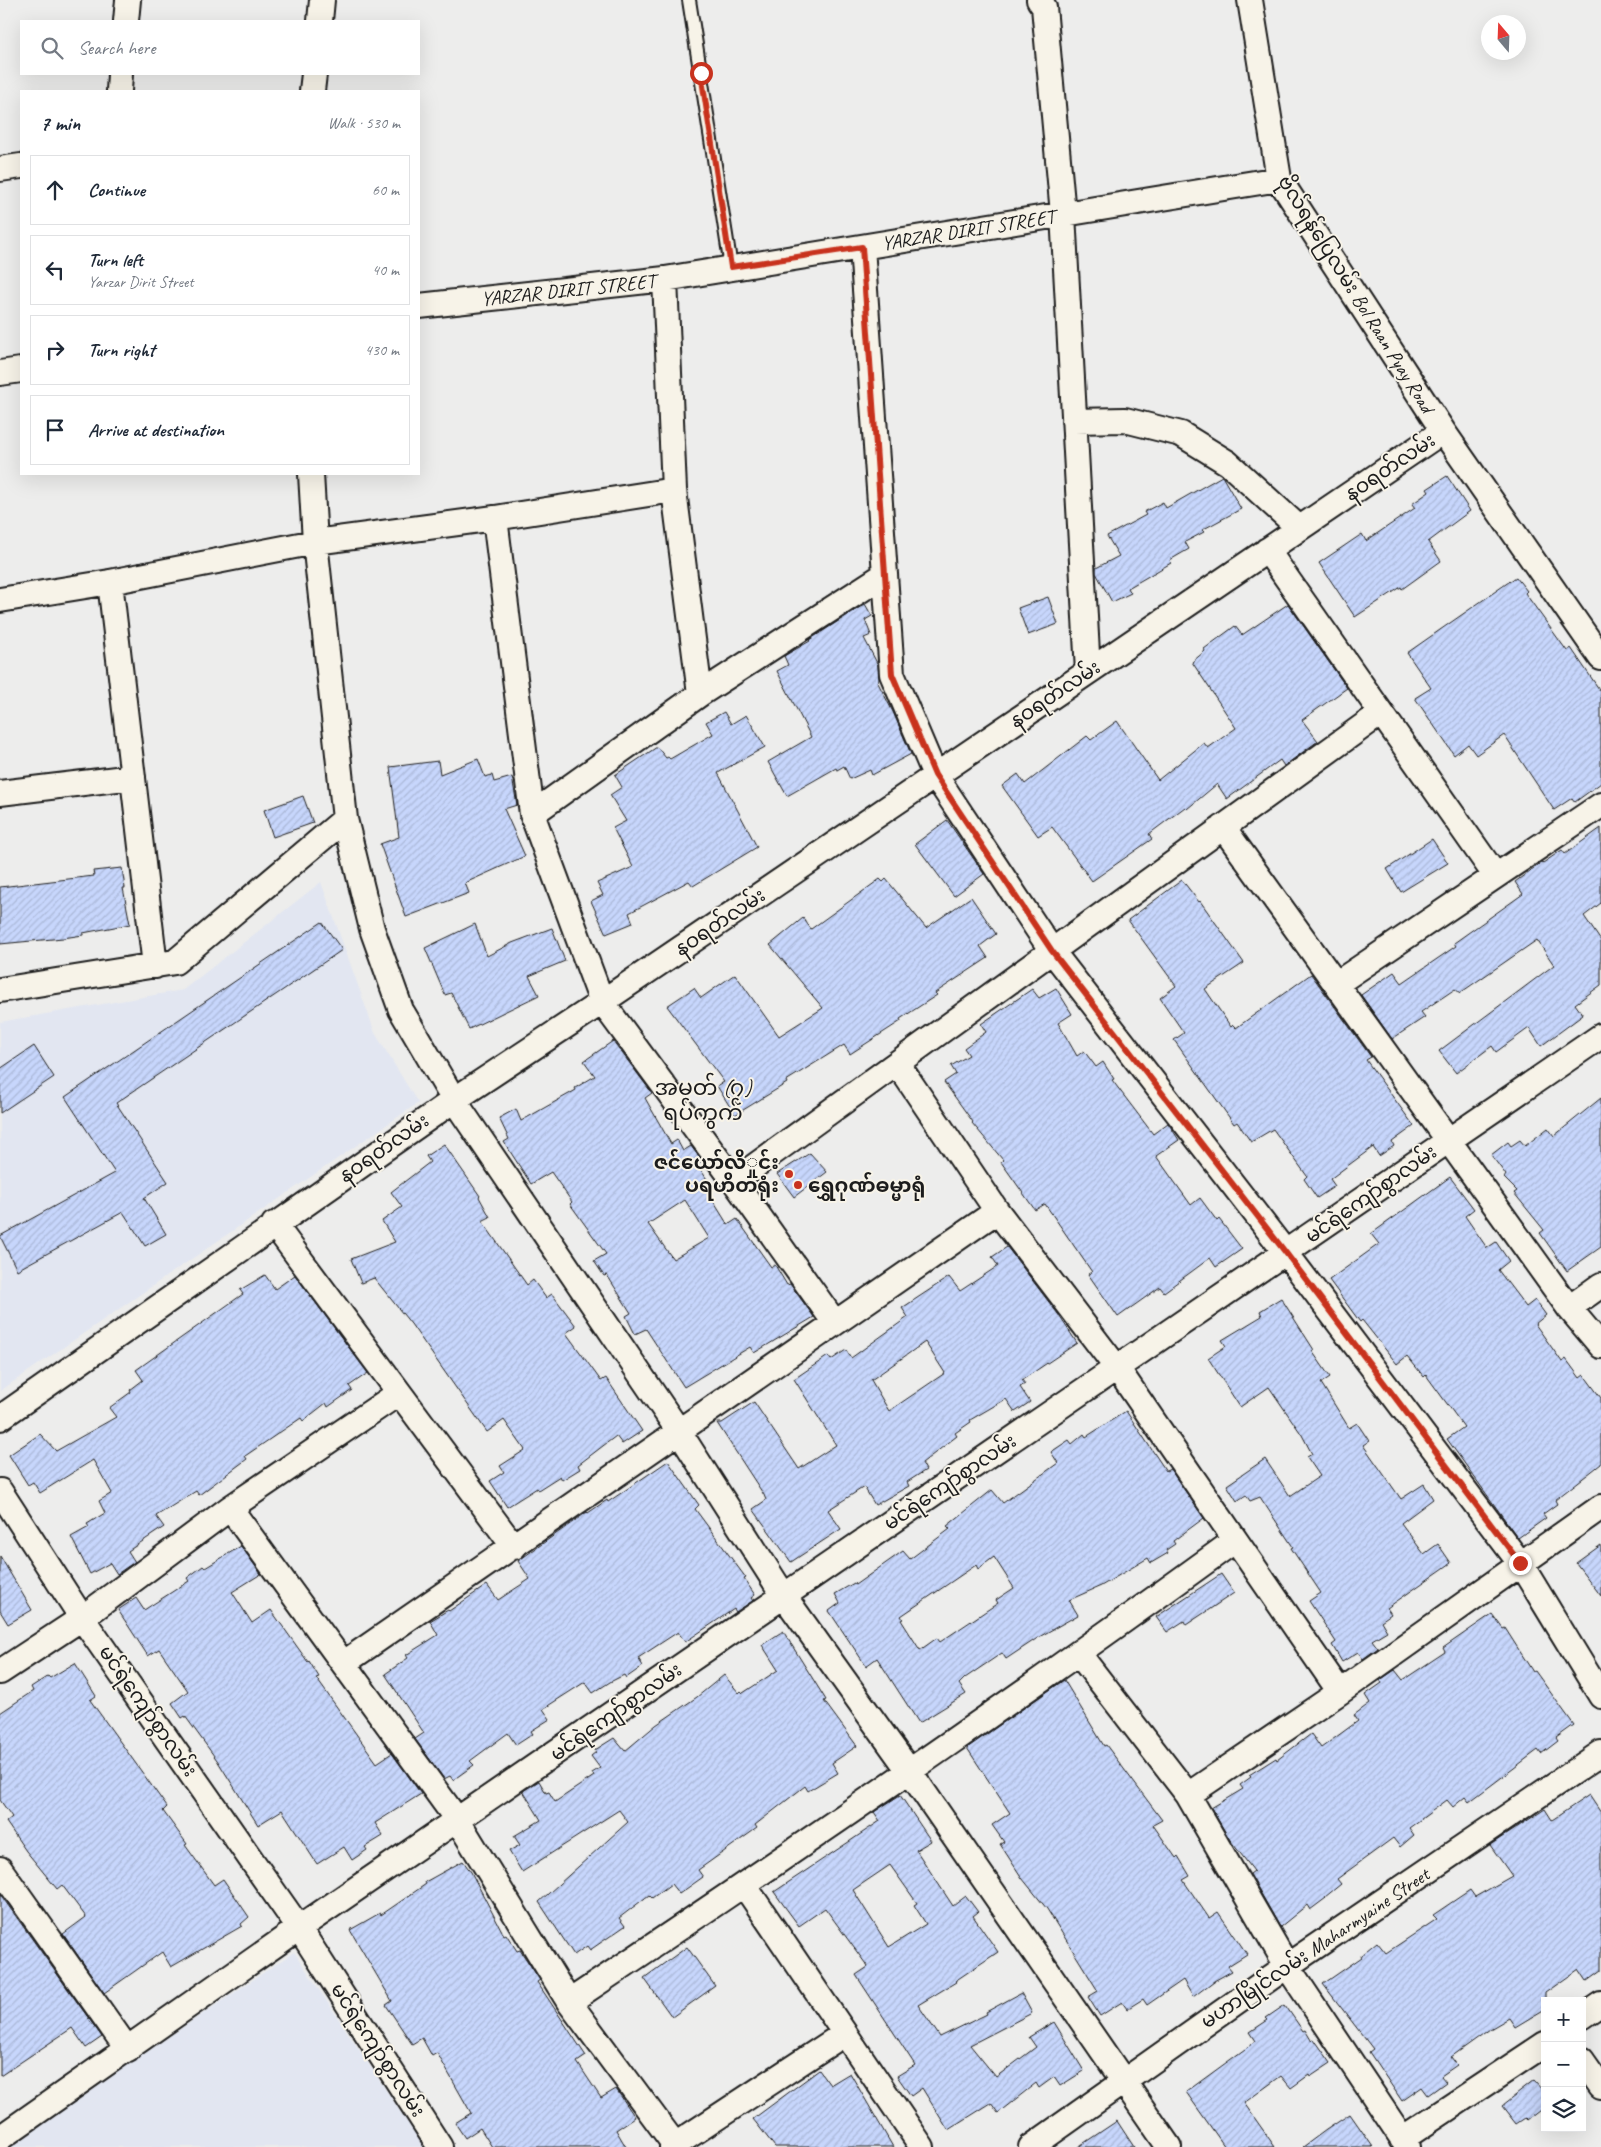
<!DOCTYPE html>
<html lang="en">
<head>
<meta charset="utf-8">
<style>
  :root { --surface:#fff; --page:#f6f6f7; --text:#1f2937; --muted:#747a83; --line:#e0e1e3 }
  body { margin:0; font-family:Caveat,"Noto Sans Myanmar",sans-serif; background:var(--page); color:var(--text) }
  .controls { position:absolute; right:15px; bottom:15px; display:grid; overflow:hidden; border-radius:0px; box-shadow:0 5px 20px #0002 }
  .controls button { width:45px; height:45px; display:grid; place-items:center; padding:0; border:0; border-bottom:1px solid var(--line); background:var(--surface); color:var(--text); font:25px sans-serif }
  .compass { position:absolute; left:1481px; top:15px; width:45px; height:45px; border-radius:50%; background:var(--surface); box-shadow:0 5px 20px #0002; rotate:341deg }
  .stop { position:absolute; width:15px; height:15px; margin:-11px; border:4px solid #c8321e; border-radius:50%; background:#fff }
  .stop.end { background:#c8321e; border-color:#fff; box-shadow:0 1px 5px #0008 }
  .list { margin:0; padding:0; list-style:none }
  h2 { display:flex; justify-content:space-between; align-items:center; height:65px; margin:0; padding:0 20px; font-size:21px }
  h2 small { font-size:16px; font-weight:400; color:var(--muted) }
  .list li { display:grid; grid-template-columns:32px 1fr auto; gap:15px; align-items:center; box-sizing:border-box; height:70px; margin:0 10px 10px; padding:0 10px; border:1px solid var(--line); border-radius:0px }
  .list b { display:block; font-size:19px; white-space:nowrap }
  .list p { margin:0; font-size:16px; white-space:nowrap; color:var(--muted) }
  .list em { font-size:16px; font-style:normal; color:var(--muted) }
  .icon { flex:none; width:28px; height:28px; fill:none; stroke:currentColor; stroke-width:2; stroke-linecap:round; stroke-linejoin:round }
  .map { position:relative; flex:none; width:1601px; height:2147px; overflow:hidden }
  .search { position:absolute; background:var(--surface); box-shadow:0 5px 20px #0002; left:20px; top:20px; width:400px; height:55px; display:flex; align-items:center; gap:12px; box-sizing:border-box; padding:0 18px; border-radius:0px; color:var(--muted); font-size:19px }
  .panel { position:absolute; background:var(--surface); box-shadow:0 5px 20px #0002; left:20px; top:90px; width:400px; height:385px; border-radius:0px }
  .map>svg:first-child { display:block }
  .built { fill:#e2e6f1 }
  .building { fill:url(#building-hatch); stroke:#1c1c1c; fill-rule:evenodd }
  .lines { fill:none; stroke-linecap:round; stroke-linejoin:round }
  .lane-casing { stroke:#1c1c1c; stroke-width:16 }
  .street-casing { stroke:#1c1c1c; stroke-width:28 }
  .lane { stroke:#f7f3e8; stroke-width:12 }
  .street { stroke:#f7f3e8; stroke-width:24 }
  .route { stroke:#c8321e; stroke-width:6 }
  .poi-dot { fill:#c8321e; stroke:#f7f3e8; stroke-width:2 }
  .labels { text-anchor:middle; dominant-baseline:central; stroke-width:4; stroke-linejoin:round; paint-order:stroke }
  .street-label { font-size:20px; fill:#1c1c1c; stroke:#f7f3e8 }
  .poi-label { font-size:20px; font-weight:bold; fill:#1c1c1c; stroke:#f7f3e8; text-anchor:end }
  .quarter-label { font-size:22px; fill:#1c1c1c; stroke:#f7f3e8 }
</style>
</head>
<body>
<div class="map">
<svg width="1601" height="2147" viewBox="0 0 1601 2147">
  <defs>
    <pattern id="building-hatch" width="6" height="6" patternUnits="userSpaceOnUse" patternTransform="scale(1.25)"><rect width="6" height="6" fill="#c7d6fc"/><path d="M-1 1l2-2M0 6l6-6M5 7l2-2" fill="none" stroke="#aab7d7"/></pattern>
  </defs>
  <rect width="100%" height="100%" fill="#ededec"/>
  <filter id="ink" filterUnits="userSpaceOnUse"><feTurbulence type="fractalNoise" baseFrequency=".02" numOctaves="2"/><feDisplacementMap in="SourceGraphic" scale="10" xChannelSelector="R" yChannelSelector="G"/><feConvolveMatrix kernelMatrix="1 2 1 2 8 2 1 2 1" color-interpolation-filters="sRGB"/></filter>
  <g filter="url(#ink)">
    <!-- built -->
    <path class="built" d="M321 882 375 1033 418 1103 0 1391V1022L183 990Z
      M294 1952 424 2147H6Z"/>
    <!-- building -->
    <path class="building" d="M1222 476 1241 509 1202 530 1204 532 1185 542 1189 549 1170 560 1171 563 1128 588 1131 593 1112 602 1096 573V568L1119 556 1107 536 1146 515 1144 512 1163 502 1166 508Z
      M1447 476 1470 511 1428 542 1441 561 1402 589 1401 587 1355 617 1319 563 1362 534 1366 541 1415 508 1412 504 1429 492 1427 489Z
      M1516 577 1527 591 1525 593 1567 651 1571 648 1601 692V783L1575 802 1572 798 1554 810 1504 735 1476 755 1468 744 1454 755 1415 698 1431 688 1407 653Z
      M1048 597 1058 624 1028 635 1018 608Z
      M865 604 872 616 865 620 871 635 864 638 878 665 879 680 877 681 893 712 911 754 872 775 870 770 850 779 844 766 837 770 836 768 787 796 768 762 811 737 777 671 788 665 784 656 810 641 809 640Z
      M1288 604 1347 688 1302 720 1318 741 1284 766 1280 760 1227 799 1217 784 1187 809 1185 807 1149 834 1152 839 1092 881 1052 827 1038 836 1002 786 1018 774 1025 784 1087 736 1091 740 1117 721 1158 780 1204 743 1208 748 1236 728 1192 662 1205 651 1204 649 1235 626 1242 635Z
      M724 712 731 724 746 715 765 747 718 773 757 847 693 886 689 881 629 913 633 923 606 934 591 901 603 895 597 883 633 867 613 828 626 821 610 795 622 787 615 775 657 747 666 758 668 757 670 759 713 734 706 722Z
      M478 759 485 777 492 775 494 782 512 777 517 805 504 809 525 856 465 883 469 893 406 917 380 844 399 837 390 767 438 761 440 774Z
      M303 796 313 823 273 837 264 810Z
      M947 820 984 874 954 896 915 844Z
      M1601 828V903L1584 916 1601 941V985L1575 1004 1583 1015 1541 1046 1529 1028 1496 1052 1492 1046 1456 1073 1439 1051 1554 965 1537 940 1460 993 1455 989 1421 1012 1425 1017 1392 1039 1361 995 1394 972 1402 983 1456 946 1454 943 1523 894 1515 882 1542 862 1543 863 1562 850 1565 854Z
      M1432 839 1448 863 1401 892 1387 869Z
      M122 868 125 888H123L130 924 83 933V935L63 938 0 944V887L94 876 93 871Z
      M880 879 883 882 886 879 926 928 971 897 996 934 980 946 988 958 935 993 937 995 900 1019 901 1021 850 1054 844 1045 786 1081 787 1083 735 1115 717 1086 724 1082 667 1006 694 988 701 998 735 974 779 1036 823 1008 770 945 803 918 811 929Z
      M1182 880 1199 902 1200 901 1244 963 1205 989 1231 1027 1233 1025 1236 1028 1311 974 1371 1057 1366 1060 1414 1126 1392 1142 1394 1146 1379 1156 1373 1147 1330 1179 1335 1186 1317 1198 1304 1179 1307 1176 1273 1129 1251 1142 1237 1122 1234 1124 1174 1040 1184 1033 1160 998 1176 986 1128 920Z
      M322 922 342 950 116 1103 168 1182 144 1198 166 1234 145 1246 123 1212 17 1270 0 1236 115 1173 65 1097Z
      M475 924 487 956 512 943 552 928 565 961 529 976 539 995 469 1029 451 993 445 995 425 948Z
      M1056 988 1072 1014 1058 1023 1077 1056 1084 1051 1096 1067 1103 1062 1114 1079 1112 1080 1153 1134 1168 1123 1179 1140 1156 1156 1191 1205 1200 1198 1217 1221 1219 1219 1242 1249 1216 1267 1210 1258 1164 1292 1160 1287 1118 1317 1088 1274 1092 1272 1045 1204 1035 1210 1001 1162 1003 1160 972 1123 973 1122 944 1082 956 1074 951 1066 969 1055 964 1048 986 1032 981 1024 1032 989 1039 998Z
      M613 1041 652 1093 645 1098 671 1144 677 1140 683 1151 691 1146 702 1161 697 1164 710 1184 705 1188 728 1225 737 1219 771 1267 775 1265 787 1285 790 1284 814 1317 754 1353 750 1347 684 1387 646 1329 635 1334 626 1316 631 1313 607 1275 604 1276 594 1261 606 1254 570 1204 572 1202 551 1172 531 1184 504 1142 509 1139 499 1118 516 1109 521 1121 576 1090 575 1088 595 1076 584 1061ZM685 1200 709 1238 673 1259 648 1224Z
      M34 1046 54 1077 0 1113V1069Z
      M1601 1098V1247L1567 1271 1540 1233 1544 1230 1514 1193 1517 1191 1504 1178 1506 1175 1491 1155 1508 1142 1511 1146 1520 1140 1525 1146 1548 1128 1554 1136Z
      M444 1144 480 1196 479 1197 490 1217 482 1221 527 1285 533 1280 546 1298 552 1294 576 1326 566 1333 601 1381 606 1378 642 1431 622 1444 616 1436 578 1465 580 1469 562 1480 560 1476 538 1490 537 1488 507 1507 490 1481 504 1472 500 1466 525 1450 504 1420 487 1432 411 1324 374 1278 361 1283 351 1259 395 1242 382 1221 402 1207 391 1192 430 1162 426 1156Z
      M810 1153 827 1172 794 1197 777 1174Z
      M1450 1177 1474 1209 1465 1216 1487 1248 1496 1242 1509 1261 1498 1270 1526 1307 1535 1300 1546 1315 1535 1324 1562 1362 1566 1359 1580 1378 1584 1375 1601 1398V1464L1555 1500 1557 1504 1543 1514 1546 1518 1518 1538 1447 1439 1464 1427 1426 1375 1424 1377 1407 1356 1397 1364 1362 1320 1360 1322 1329 1280 1379 1244 1371 1234Z
      M1007 1247 1058 1314 1077 1343 1022 1380 1025 1384 1020 1387 1030 1402 1015 1412 1006 1399 970 1420 971 1422 955 1433 957 1436 922 1463 926 1470 907 1482 909 1486 875 1505 864 1487 828 1510 841 1529 791 1562 753 1509 766 1500 764 1495 717 1423H722L754 1402 799 1469 836 1445 794 1379 828 1356 831 1360 846 1350 851 1358 908 1317 902 1308 949 1277 960 1291 998 1266 992 1257ZM925 1342 945 1373 889 1411 871 1380Z
      M265 1275 275 1289 295 1275 368 1373 349 1386 352 1390 328 1407 326 1403 303 1421 301 1418 245 1456 247 1459 199 1495 196 1491 156 1516 164 1527 128 1551 135 1562 127 1567 117 1574 110 1563 90 1574 71 1537 89 1527 87 1524 105 1513 99 1501 112 1493 93 1460 40 1493 33 1482 28 1485 9 1455 40 1434 56 1451 116 1417 109 1408 131 1392 130 1390 143 1380 136 1370 243 1294 240 1290Z
      M1281 1298 1314 1350 1312 1351 1330 1377 1321 1383 1349 1428 1357 1423 1369 1441 1363 1445 1401 1499 1424 1484 1433 1499 1401 1523 1424 1554 1438 1544 1451 1563 1387 1608 1391 1614 1381 1621 1387 1631 1372 1640 1378 1648 1363 1659 1358 1652 1342 1662 1332 1645 1336 1642 1309 1601 1321 1593 1291 1548 1293 1547 1260 1497 1250 1501 1246 1495 1237 1501 1227 1485 1265 1459 1290 1496 1320 1476 1307 1457 1312 1454 1302 1435 1269 1387 1240 1407 1208 1358 1226 1346 1222 1340 1262 1316 1260 1311Z
      M1126 1411 1166 1471 1170 1469 1204 1518 1173 1541 1175 1544 1166 1550 1168 1553 1151 1563 1148 1558 1101 1586 1069 1600 1078 1615 1039 1637 1006 1659 1002 1653 965 1678 959 1684 966 1694 919 1723 877 1658 866 1666 829 1611 840 1603 835 1594 854 1583 855 1585 903 1551 910 1559 950 1529 947 1526 992 1490 1003 1503 1058 1463 1051 1452 1069 1440 1072 1444 1084 1434 1086 1437ZM994 1557 1014 1588 996 1600 998 1603 940 1642 937 1638 920 1650 901 1620 903 1619 901 1616 976 1565 978 1569Z
      M668 1461 699 1505 695 1509 746 1578 744 1579 755 1595 751 1598 753 1601 736 1612 734 1609 685 1642 678 1632 638 1658 643 1666 626 1678 624 1675 610 1682 593 1693 585 1682 543 1709 550 1719 531 1731 533 1734 516 1745 508 1733 470 1761 474 1765 453 1780 450 1776 444 1779 415 1739 424 1733 385 1674 408 1658 406 1655 438 1635 430 1621 448 1610 449 1611 487 1585 498 1600 530 1579 518 1561 587 1512 588 1513 607 1500 608 1502Z
      M1601 1545V1596L1576 1563Z
      M241 1546 261 1574 232 1592 252 1623 271 1610 308 1662 309 1661 319 1677 316 1678 377 1763 392 1753 421 1794 375 1823 383 1836 365 1847 367 1850 352 1860 344 1847 317 1864 282 1810 258 1825 217 1760 185 1716 182 1718 172 1703 188 1691 159 1649 148 1656 118 1610 136 1598 144 1610 189 1581 187 1578 203 1566 205 1568Z
      M0 1556 32 1610 8 1624 0 1611Z
      M1221 1574 1234 1593 1186 1625 1184 1621 1167 1632 1156 1617Z
      M1492 1614 1503 1629 1505 1628 1533 1672 1535 1671 1574 1725 1556 1738 1558 1741 1541 1754 1538 1750 1469 1802 1465 1797 1453 1807 1447 1800 1409 1828 1414 1835 1400 1847 1393 1838 1337 1879 1341 1884 1325 1897 1326 1898 1310 1910 1307 1905 1280 1927 1250 1874 1254 1871 1230 1840 1211 1808 1243 1789 1240 1785 1251 1777 1249 1775 1276 1758 1277 1760 1311 1734 1321 1748 1358 1721 1354 1715 1370 1703 1365 1695 1382 1683 1380 1680 1395 1670 1403 1680 1445 1652 1443 1648Z
      M783 1631 826 1700 824 1701 857 1746 832 1763 838 1773 808 1791 805 1786 755 1825 757 1828 698 1870 703 1877 679 1894 671 1884 652 1898 649 1895 619 1918 625 1926 590 1950 587 1946 574 1955 539 1902 628 1822 619 1810 522 1872 509 1851 520 1845 514 1836 541 1820 523 1791 539 1781 546 1793 549 1792 555 1802 594 1776 592 1773 600 1768 591 1756 596 1752 595 1750 614 1738 625 1751 656 1725 697 1697 724 1675 739 1693 741 1691 743 1693 778 1670 762 1645Z
      M75 1663 96 1696 90 1700 167 1807 163 1811 187 1844 185 1845 214 1885 223 1879 249 1917 241 1924 242 1926 171 1967 162 1952 104 1993 63 1934 86 1917 62 1885 57 1889 26 1851 6 1822 12 1817 0 1800V1713L33 1691 31 1687 48 1676 50 1678Z
      M1064 1680 1104 1746 1106 1745 1162 1820 1153 1825 1176 1858 1178 1856 1190 1876 1183 1880 1209 1918 1218 1912 1247 1954 1228 1966 1232 1971 1214 1981 1193 1997 1183 1980 1147 2005 1143 1999 1127 2009 1122 2002 1100 2016 1088 1997 1098 1991 1047 1909 1022 1878 1000 1844 1004 1842 992 1825 1010 1813 967 1748Z
      M900 1795 931 1841 916 1850 953 1906 966 1896 978 1912 973 1916 998 1952 955 1981 956 1982 918 2005 940 2037 987 2014 986 2012 1021 1993 1032 2013 970 2045 996 2077 1036 2047 1029 2037 1054 2022 1084 2071 1060 2086 1054 2077 1039 2088 1036 2083 998 2113 991 2103 948 2130 922 2088 911 2096 897 2076 915 2065 856 1975 868 1967 825 1908 799 1926 774 1892 880 1821 874 1812ZM890 1865 917 1903 914 1905 926 1924 889 1947 853 1890Z
      M1589 1795 1601 1813V1971L1587 1981 1579 1969 1545 1993V2009L1515 2027 1509 2018 1490 2029 1451 2057 1457 2065 1441 2076 1446 2082 1428 2095 1422 2087 1402 2101 1369 2052 1373 2049 1323 1984 1362 1957 1361 1955 1377 1942 1386 1953 1437 1919 1433 1915 1470 1890 1475 1897 1512 1876 1490 1845 1545 1809 1552 1820Z
      M463 1861 471 1872 504 1935 506 1934 517 1951 520 1950 540 1980 537 1982 586 2056 577 2062 601 2098 616 2089 635 2117 616 2130 626 2147H492L480 2128 465 2138 455 2123 471 2113 437 2053 432 2056 422 2038 412 2044 386 2005 392 2001 350 1930 380 1913 381 1915 426 1884 425 1882Z
      M0 1894 102 2037 86 2048 72 2028 0 2076Z
      M687 1947 715 1986 672 2017 644 1978Z
      M1285 2005 1303 2031 1305 2030 1311 2040 1314 2039 1331 2063 1310 2077 1309 2075 1291 2088 1281 2076 1244 2103 1275 2147H1225L1186 2092 1256 2041 1250 2032 1268 2020 1266 2018Z
      M819 2070 830 2085 850 2073 893 2147H775L753 2119Z
      M1534 2081 1545 2093V2106L1527 2120 1525 2118 1516 2124 1502 2106Z
      M1350 2114 1373 2147H1303L1326 2130Z
      M1117 2121 1134 2147H1078Z"/>
    <g class="lines">
      <!-- lane casing -->
      <g class="lane-casing">
        <path id="lane" d="M689 0 731 267"/>
      </g>
      <!-- street casing -->
      <g class="street-casing">
        <path id="street" d="M1039 0 1044 7 1063 214 1088 672
          M1250 0 1279 179 1443 431 1601 658
          M126 21 128 0
          M320 21 322 0
          M119 91 120 74
          M312 91 314 74
          M0 169 21 166
          M862 247 892 674 935 775 1052 951 1286 1253 1520 1563 1601 1696
          M665 279 674 490 700 694
          M419 306 665 279 1279 179
          M0 373 21 370
          M1074 421 1125 420 1181 434 1228 463 1299 528
          M311 474 315 542 345 819 372 929 401 1010 454 1100 678 1430 784 1596 910 1772 1169 2147
          M495 518 532 814 602 1002 734 1181 835 1323
          M1267 550 1495 875
          M110 582 155 966
          M0 600 110 582 315 542 495 518 674 490
          M0 793 133 777
          M532 814 700 694 884 575
          M1223 827 1569 1308 1601 1346
          M1336 984 1601 805
          M0 990 175 962 345 819
          M897 1063 997 1211 1117 1368 1340 1692
          M734 1181 1381 713
          M274 1224 514 1547
          M1569 1308 1601 1285
          M0 1418 454 1100 602 1002 1443 431
          M0 1491 82 1618 299 1928 440 2147
          M230 1508 458 1821 569 2002 675 2145
          M1079 1654 1188 1795 1287 1966 1408 2147
          M344 1663 997 1211
          M0 1672 82 1618 230 1508 399 1393
          M1188 1795 1340 1692 1601 1507
          M0 1869 128 2050
          M744 1885 922 2147
          M569 2002C794 1852 1016 1700 1234 1541
          M1582 2017 1601 2004
          M1582 2060 1601 2087
          M0 2138 299 1928 1601 1036
          M1402 2139 1545 2044
          M672 2147 844 2034
          M1031 2147 1287 1966 1601 1753"/>
      </g>
      <!-- lane -->
      <use href="#lane" class="lane"/>
      <!-- street -->
      <use href="#street" class="street"/>
    </g>
  </g>
  <g class="lines" filter="url(#ink)">
    <!-- route -->
    <path class="route" d="M701 73 731 267 862 247 892 674 935 775 1052 951 1286 1253 1520 1563"/>
  </g>
  <!-- markers -->
  <g class="poi-dot">
    <circle cx="789" cy="1174" r="5"/>
    <circle cx="798" cy="1185" r="5"/>
  </g>
  <g class="labels">
    <!-- street labels -->
    <g class="street-label">
      <text transform="translate(968 230) rotate(-9)">YARZAR DIRIT STREET</text>
      <text transform="translate(568 290) rotate(-6)">YARZAR DIRIT STREET</text>
      <text transform="translate(1356 294) rotate(58)">ဗိုလ်ရန်ပြေလမ်း Bol Raan Pyay Road</text>
      <text transform="translate(1390 467) rotate(-34)">နဝရတ်လမ်း</text>
      <text transform="translate(1055 694) rotate(-34)">နဝရတ်လမ်း</text>
      <text transform="translate(720 922) rotate(-34)">နဝရတ်လမ်း</text>
      <text transform="translate(384 1148) rotate(-35)">နဝရတ်လမ်း</text>
      <text transform="translate(1371 1194) rotate(-35)">မင်ရဲကျော်စွာလမ်း</text>
      <text transform="translate(950 1482) rotate(-34)">မင်ရဲကျော်စွာလမ်း</text>
      <text transform="translate(148 1711) rotate(55)">မင်ရဲကျော်စွာလမ်း</text>
      <text transform="translate(616 1712) rotate(-35)">မင်ရဲကျော်စွာလမ်း</text>
      <text transform="translate(1315 1948) rotate(-34)">မဟာမြိုင်လမ်း Maharmyaine Street</text>
      <text transform="translate(378 2050) rotate(57)">မင်ရဲကျော်စွာလမ်း</text>
    </g>
    <!-- poi labels -->
    <g class="poi-label">
      <text x="779" y="1162">ဇင်ယော်လိှုင်း<tspan x="779" dy="23">ပရဟိတရုံး</tspan></text>
      <text x="808" y="1185" text-anchor="start">ရွှေဂုဏ်ဓမ္မာရုံ</text>
    </g>
    <!-- quarter labels -->
    <g class="quarter-label">
      <text x="703" y="1088">အမှတ် (၇)<tspan x="703" dy="25">ရပ်ကွက်</tspan></text>
    </g>
  </g>
</svg>
<div class="controls">
<button>+</button>
<button>−</button>
<button><svg class="icon" aria-label="layers" viewBox="0 0 24 24"><path d="M12 4l9 5-9 5-9-5zM3 14l9 5 9-5"/></svg></button>
</div>
<svg class="compass" viewBox="-18 -18 36 36"><path d="M0-13l5 13h-10z" fill="#e53935"/><path d="M0 13l5-13h-10z" fill="#747a83"/></svg>
<div class="stop" style="left:701px;top:73px"></div>
<div class="stop end" style="left:1520px;top:1563px"></div>
<div class="search"><svg class="icon" aria-label="search" viewBox="0 0 24 24"><circle cx="10" cy="10" r="6"/><path d="M15 15l6 6"/></svg>Search here</div>
<section class="panel">
<h2>7 min<small>Walk · 530 m</small></h2>
<ul class="list">
<li><svg class="icon" aria-label="ahead" viewBox="0 0 24 24"><path d="M12 20V5M6 11l6-6 6 6"/></svg><div><b>Continue</b></div><em>60 m</em></li>
<li><svg class="icon" aria-label="left" viewBox="0 0 24 24"><path d="M17 20v-9H6M10 6l-5 5 5 5"/></svg><div><b>Turn left</b><p>Yarzar Dirit Street</p></div><em>40 m</em></li>
<li><svg class="icon" aria-label="right" viewBox="0 0 24 24"><path d="M7 20v-9h11M14 6l5 5-5 5"/></svg><div><b>Turn right</b></div><em>430 m</em></li>
<li><svg class="icon" aria-label="arrive" viewBox="0 0 24 24"><path d="M6 21V4h12l-3 4 3 4H6"/></svg><div><b>Arrive at destination</b></div></li>
</ul>
</section>
</div>
</body>
</html>
